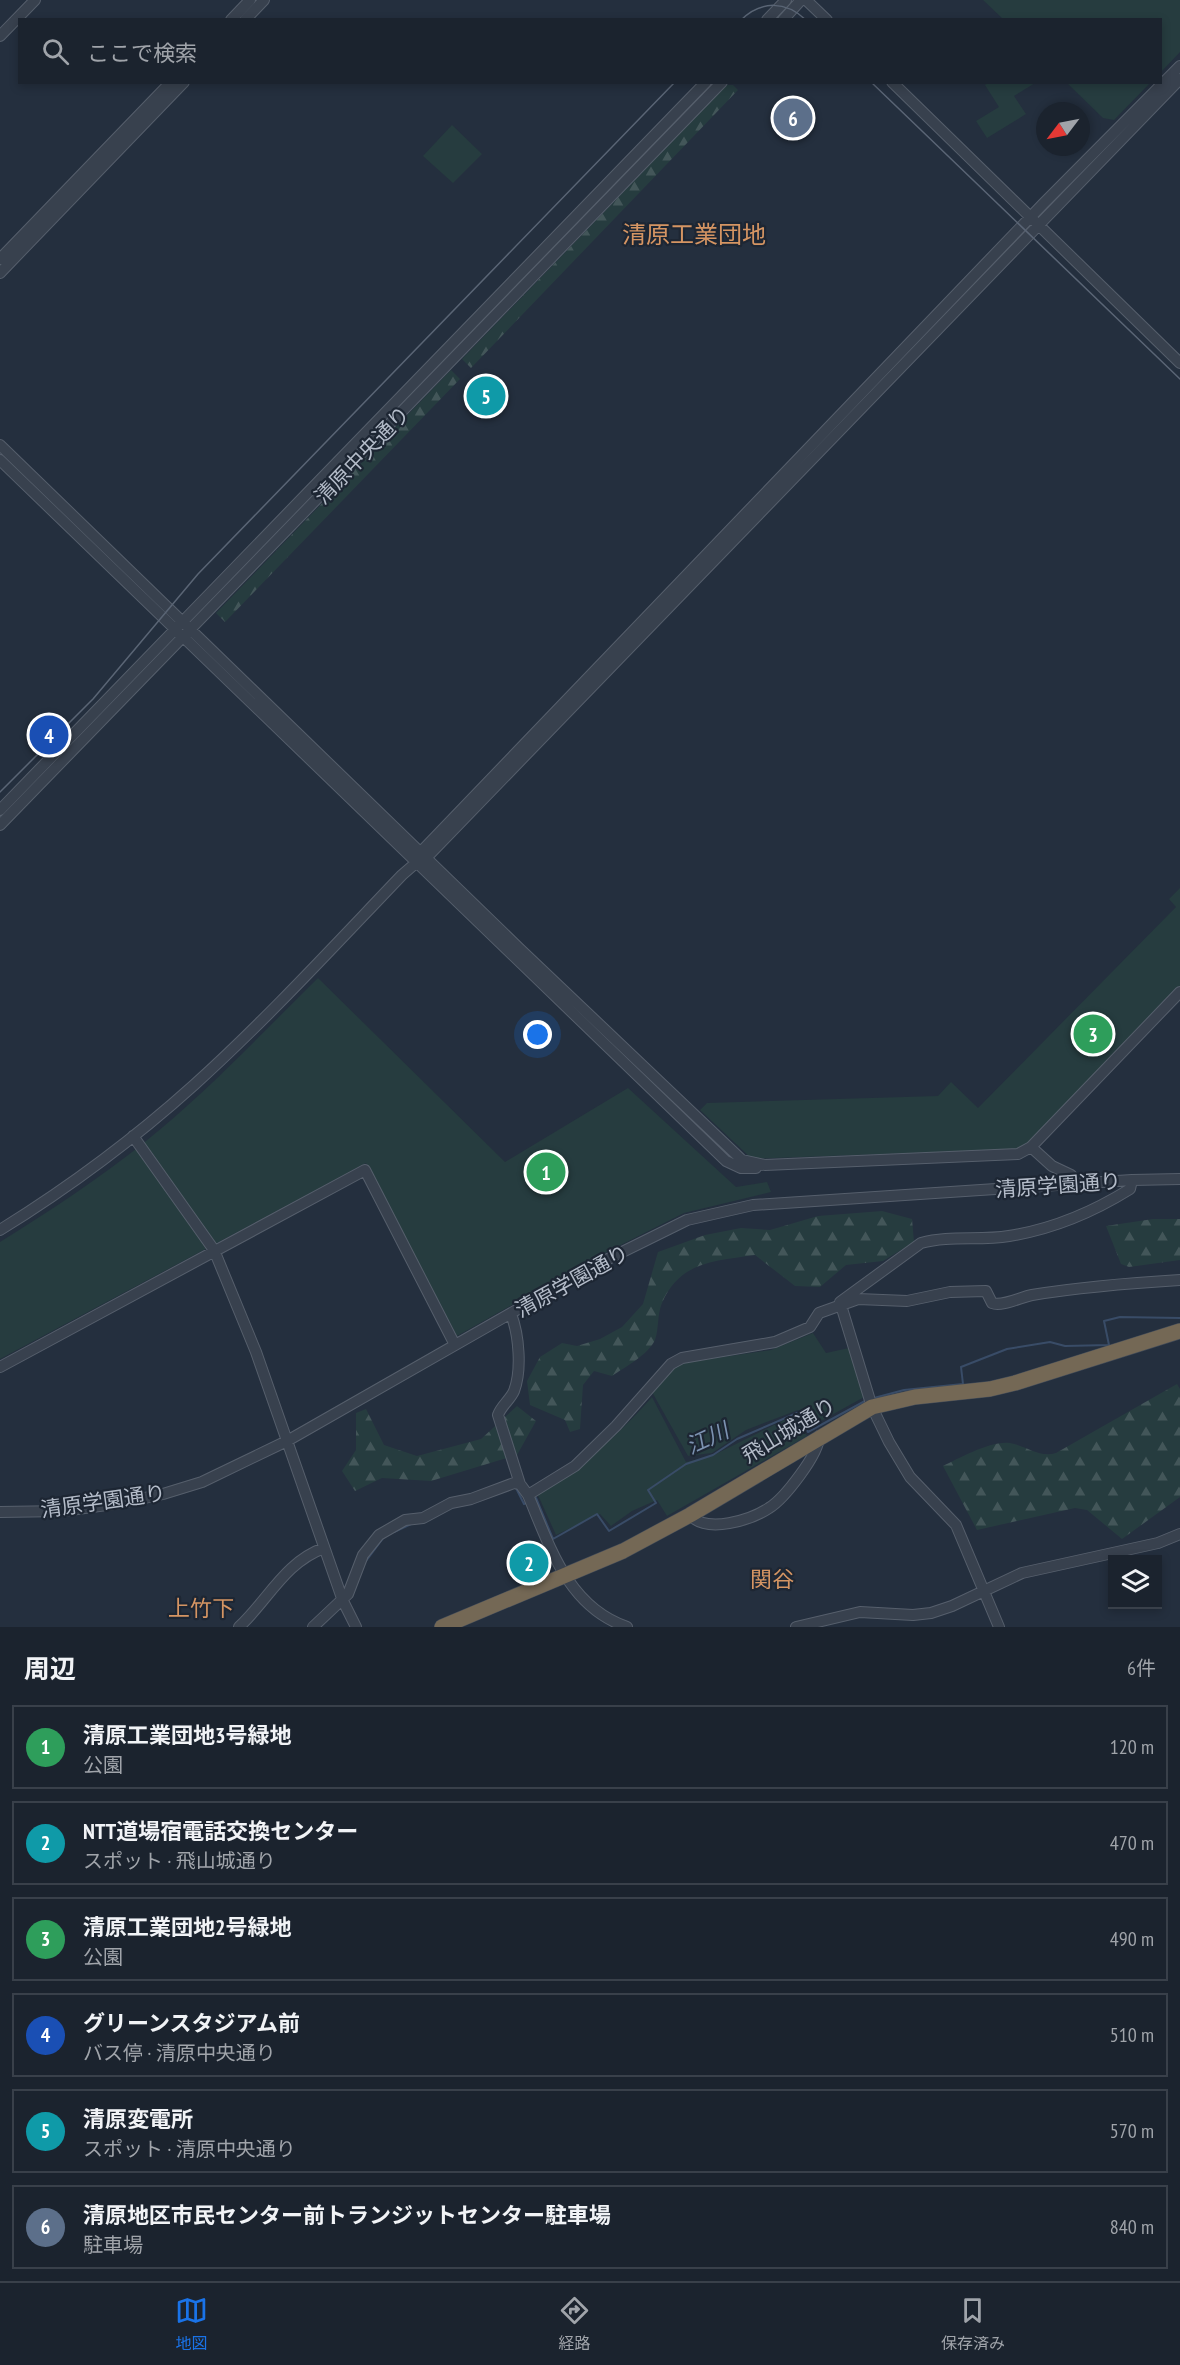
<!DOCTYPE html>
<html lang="ja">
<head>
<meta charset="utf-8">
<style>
  :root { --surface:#1b232e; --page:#282f3a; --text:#f1f3f6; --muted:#a0a4aa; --line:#39404a; --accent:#1a73e8 }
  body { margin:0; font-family:"PT Sans Narrow","Noto Sans JP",sans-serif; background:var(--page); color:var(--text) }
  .controls { position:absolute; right:18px; bottom:18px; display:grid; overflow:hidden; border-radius:0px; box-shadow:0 3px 9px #0003 }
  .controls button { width:54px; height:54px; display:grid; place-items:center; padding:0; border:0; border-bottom:2px solid var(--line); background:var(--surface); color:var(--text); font:30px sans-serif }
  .compass { position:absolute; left:1036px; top:102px; width:54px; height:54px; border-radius:50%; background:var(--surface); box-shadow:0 3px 9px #0003; rotate:238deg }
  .you { position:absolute; left:538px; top:1035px; width:21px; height:21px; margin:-15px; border:4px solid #fff; border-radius:50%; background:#1a73e8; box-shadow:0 0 0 9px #1a73e833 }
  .badge { display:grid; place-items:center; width:39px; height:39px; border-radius:50%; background:var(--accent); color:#fff; font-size:20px; font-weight:700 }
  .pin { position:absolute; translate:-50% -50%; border:3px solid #fff; box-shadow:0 2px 6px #0006 }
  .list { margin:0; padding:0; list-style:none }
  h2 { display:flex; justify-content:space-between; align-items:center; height:78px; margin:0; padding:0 24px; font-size:26px }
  h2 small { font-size:20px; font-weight:400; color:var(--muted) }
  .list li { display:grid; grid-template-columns:39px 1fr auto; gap:18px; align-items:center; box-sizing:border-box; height:84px; margin:0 12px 12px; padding:0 12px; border:2px solid var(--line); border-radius:0px }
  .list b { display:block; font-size:22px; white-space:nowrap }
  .list p { margin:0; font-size:20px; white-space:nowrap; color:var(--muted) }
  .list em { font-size:20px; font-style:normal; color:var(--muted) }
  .icon { flex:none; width:33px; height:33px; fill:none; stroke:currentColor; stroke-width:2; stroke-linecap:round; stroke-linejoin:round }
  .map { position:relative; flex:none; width:1180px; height:1627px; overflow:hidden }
  .search { position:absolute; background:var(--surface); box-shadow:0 3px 9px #0003; left:18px; right:18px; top:18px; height:66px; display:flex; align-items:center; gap:15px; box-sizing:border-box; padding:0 21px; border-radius:0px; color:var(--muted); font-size:22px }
  .sheet { height:654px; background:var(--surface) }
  nav { display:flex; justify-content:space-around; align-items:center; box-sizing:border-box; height:84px; border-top:2px solid var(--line); background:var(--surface); font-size:16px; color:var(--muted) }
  nav a { display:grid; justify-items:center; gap:3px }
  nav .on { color:var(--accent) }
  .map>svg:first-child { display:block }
  .green { fill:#263c3f }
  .forest { fill:url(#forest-firs) }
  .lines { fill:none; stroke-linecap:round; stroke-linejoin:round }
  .stream { stroke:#394c67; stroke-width:2 }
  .minor-casing { stroke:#565f6c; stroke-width:12 }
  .highway-casing { stroke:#434c59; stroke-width:16 }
  .minor { stroke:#38414e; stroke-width:10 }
  .highway { stroke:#746855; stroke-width:15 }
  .tram { stroke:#5a6575; stroke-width:1.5 }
  .labels { text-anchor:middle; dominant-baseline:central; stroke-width:4.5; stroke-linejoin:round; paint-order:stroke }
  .street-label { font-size:21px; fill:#b4bcc9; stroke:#1d2633 }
  .water-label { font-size:22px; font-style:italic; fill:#7c92b1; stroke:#1d2633 }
  .neighbourhood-label { font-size:22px; fill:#d59563; stroke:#1d2633 }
  .quarter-label { font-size:24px; fill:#d59563; stroke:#1d2633 }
</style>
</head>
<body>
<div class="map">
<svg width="1180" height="1627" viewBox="0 0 1180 1627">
  <defs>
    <pattern id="forest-firs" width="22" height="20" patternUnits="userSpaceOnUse" patternTransform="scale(1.5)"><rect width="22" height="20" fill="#263c3f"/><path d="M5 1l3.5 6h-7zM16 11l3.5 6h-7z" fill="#435659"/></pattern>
  </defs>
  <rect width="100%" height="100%" fill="#242f3e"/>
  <!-- green -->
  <path class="green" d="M983 0H1180V52L1161 72 1160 20 1003 19Z
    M989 82 1035 83 1014 96 1026 114 987 138 976 121 999 107 985 85Z
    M1067 83H1150L1114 120 1103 118Z
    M452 125 482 154 453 183 423 156Z
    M1180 888V986L1028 1145 1015 1149 752 1159 700 1110 707 1103 938 1096 951 1082 978 1108 1176 907 1169 899Z
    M318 978 505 1162 628 1088 736 1187 767 1182 771 1192 684 1213 597 1257 457 1336 366 1163 0 1359V1242C50 1211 100 1178 146 1141 207 1092 262 1033 318 978Z
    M813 1333 826 1353 849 1348 866 1396 810 1427 798 1410 746 1430 712 1453 688 1456 652 1392 675 1364 771 1350Z
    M652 1397 686 1462 712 1456 794 1415 807 1436 667 1516 657 1500 632 1511 611 1526 600 1514 556 1535 537 1493C584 1464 615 1439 652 1397Z"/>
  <!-- forest -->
  <path class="forest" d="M727 85H733L738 90 471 368 462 359Z
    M451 370 460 379 225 622 216 613Z
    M882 1211 912 1219 914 1242 883 1261 846 1265 820 1287 795 1286 755 1255C715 1261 680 1261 662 1303 657 1315 659 1329 655 1340 648 1355 625 1367 612 1376L594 1371 583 1385 580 1429 570 1432 565 1420 530 1405 527 1381 540 1357 562 1343 577 1346 600 1339 622 1327 643 1304 658 1252 705 1235 741 1228 770 1230 818 1216Z
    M1153 1219H1180V1260L1129 1267 1121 1264 1106 1226Z
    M1177 1384 1180 1389V1497L1122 1539 1087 1510 1075 1508 977 1530 943 1466C959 1458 992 1440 1010 1443 1027 1446 1039 1458 1056 1453Z
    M517 1406 536 1421 517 1455 431 1481 382 1478 355 1491 342 1471 356 1450V1413L366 1409 384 1445 417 1456 481 1439Z"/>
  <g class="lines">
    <!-- stream -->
    <path class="stream" d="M874 1398 904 1390 963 1384 961 1367 1007 1349 1050 1342 1065 1346 1109 1345 1104 1321 1120 1317 1180 1318
      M515 1486 524 1504 528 1502
      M533 1500 536 1498 553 1539 597 1514 609 1531 656 1503 648 1490 686 1464 713 1455 737 1439 797 1413 808 1432 865 1401
      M394 1532 411 1524
      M366 1561 384 1537"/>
    <!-- minor casing -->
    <g class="minor-casing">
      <path id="minor" d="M806 0 827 20
        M231 20 250 0
        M245 20 264 0
        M767 20 786 0
        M783 20 801 0
        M0 36 35 0
        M892 82 1180 363
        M0 259 171 82
        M0 273 184 82
        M0 445 520 949 742 1160 765 1165 1018 1154 1031 1147 1052 1166 1071 1175 1079 1183
        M0 460 726 1161 741 1168H756
        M0 810 706 82
        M0 825 722 82
        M418 855 1043 204 1180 66
        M133 1136 214 1250 256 1352 343 1601 356 1627
        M1031 1147 1180 992
        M0 1230C68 1188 134 1139 194 1085 267 1019 334 946 402 875L417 862 426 858 1180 79
        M511 1314C519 1335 522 1370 514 1391 510 1400 501 1406 498 1415L520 1484
        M0 1367 365 1170 455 1345
        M528 1495 575 1466 616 1426 671 1364 682 1358 775 1342 810 1327 819 1313 858 1299 907 1301 950 1292 986 1291 992 1303C1002 1307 1021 1297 1032 1295 1081 1287 1130 1283 1180 1280
        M0 1512 63 1511 121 1503 163 1494 202 1482 287 1441 590 1268 687 1220 753 1205 1132 1180 1180 1179
        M690 1515C707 1534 751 1520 769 1508 784 1499 820 1453 819 1436
        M239 1627C268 1600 285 1562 324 1548
        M313 1627 348 1594 363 1555 379 1535 405 1520 423 1518 451 1503 471 1499 514 1483 520 1484 528 1495C550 1547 568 1607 627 1627
        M796 1627 860 1612 913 1615 931 1613 952 1606 1022 1573 1158 1543 1180 1534
        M999 1627 956 1525 910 1477 889 1442 872 1407 840 1302 921 1243C950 1235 980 1241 1009 1236 1054 1229 1093 1212 1130 1189L1132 1180"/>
    </g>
    <!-- highway casing -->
    <g class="highway-casing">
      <path id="highway" d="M442 1627 623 1551 690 1515 872 1407 915 1397 990 1389 1015 1383 1180 1331"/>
    </g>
    <!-- minor -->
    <use href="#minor" class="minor"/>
    <!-- highway -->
    <use href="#highway" class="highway"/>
    <!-- tram -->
    <path class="tram" d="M741 20C761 0 786 1 806 20
      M871 82 1180 379
      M0 792 93 699 198 574 675 82"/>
  </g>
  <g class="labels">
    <!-- street labels -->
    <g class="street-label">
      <text transform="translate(362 455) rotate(-46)">清原中央通り</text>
      <text transform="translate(1058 1185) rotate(-4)">清原学園通り</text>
      <text transform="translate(572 1281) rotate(-29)">清原学園通り</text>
      <text transform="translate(789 1430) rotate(-31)">飛山城通り</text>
      <text transform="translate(103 1501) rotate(-8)">清原学園通り</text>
    </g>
    <!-- water labels -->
    <g class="water-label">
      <text transform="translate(707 1438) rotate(-25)">江川</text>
    </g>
    <!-- neighbourhood labels -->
    <g class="neighbourhood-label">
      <text x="772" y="1579">関谷</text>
      <text x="201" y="1608">上竹下</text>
    </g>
    <!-- quarter labels -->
    <g class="quarter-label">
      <text x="694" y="234">清原工業団地</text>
    </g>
  </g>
</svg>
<div class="controls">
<button><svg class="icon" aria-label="layers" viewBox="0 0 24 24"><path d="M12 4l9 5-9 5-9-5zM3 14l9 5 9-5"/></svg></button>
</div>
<svg class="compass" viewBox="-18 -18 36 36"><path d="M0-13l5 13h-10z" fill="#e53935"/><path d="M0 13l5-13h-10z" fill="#a0a4aa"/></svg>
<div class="you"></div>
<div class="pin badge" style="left:546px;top:1172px;background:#2e9e5b">1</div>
<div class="pin badge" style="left:529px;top:1563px;background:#0f9aa8">2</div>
<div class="pin badge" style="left:1093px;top:1034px;background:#2e9e5b">3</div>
<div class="pin badge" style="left:49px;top:735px;background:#1a4fb4">4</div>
<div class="pin badge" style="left:486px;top:396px;background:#0f9aa8">5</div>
<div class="pin badge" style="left:793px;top:118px;background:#5c6f8a">6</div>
<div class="search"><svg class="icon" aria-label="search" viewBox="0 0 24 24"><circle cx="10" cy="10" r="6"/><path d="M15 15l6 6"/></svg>ここで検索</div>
</div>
<section class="sheet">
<h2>周辺<small>6件</small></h2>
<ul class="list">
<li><span class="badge" style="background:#2e9e5b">1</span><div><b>清原工業団地3号緑地</b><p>公園</p></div><em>120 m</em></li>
<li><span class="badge" style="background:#0f9aa8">2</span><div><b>NTT道場宿電話交換センター</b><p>スポット · 飛山城通り</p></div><em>470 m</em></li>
<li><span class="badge" style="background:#2e9e5b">3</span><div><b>清原工業団地2号緑地</b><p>公園</p></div><em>490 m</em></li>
<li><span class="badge" style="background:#1a4fb4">4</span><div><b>グリーンスタジアム前</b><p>バス停 · 清原中央通り</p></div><em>510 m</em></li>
<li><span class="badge" style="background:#0f9aa8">5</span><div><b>清原変電所</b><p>スポット · 清原中央通り</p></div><em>570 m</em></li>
<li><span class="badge" style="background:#5c6f8a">6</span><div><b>清原地区市民センター前トランジットセンター駐車場</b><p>駐車場</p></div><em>840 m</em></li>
</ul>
</section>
<nav>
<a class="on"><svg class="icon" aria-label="map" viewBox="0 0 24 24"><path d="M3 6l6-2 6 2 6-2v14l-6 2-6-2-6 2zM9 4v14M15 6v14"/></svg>地図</a>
<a><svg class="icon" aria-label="directions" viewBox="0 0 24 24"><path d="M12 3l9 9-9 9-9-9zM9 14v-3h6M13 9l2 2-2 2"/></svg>経路</a>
<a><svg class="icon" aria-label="saved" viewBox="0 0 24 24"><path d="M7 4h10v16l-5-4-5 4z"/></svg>保存済み</a>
</nav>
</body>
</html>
